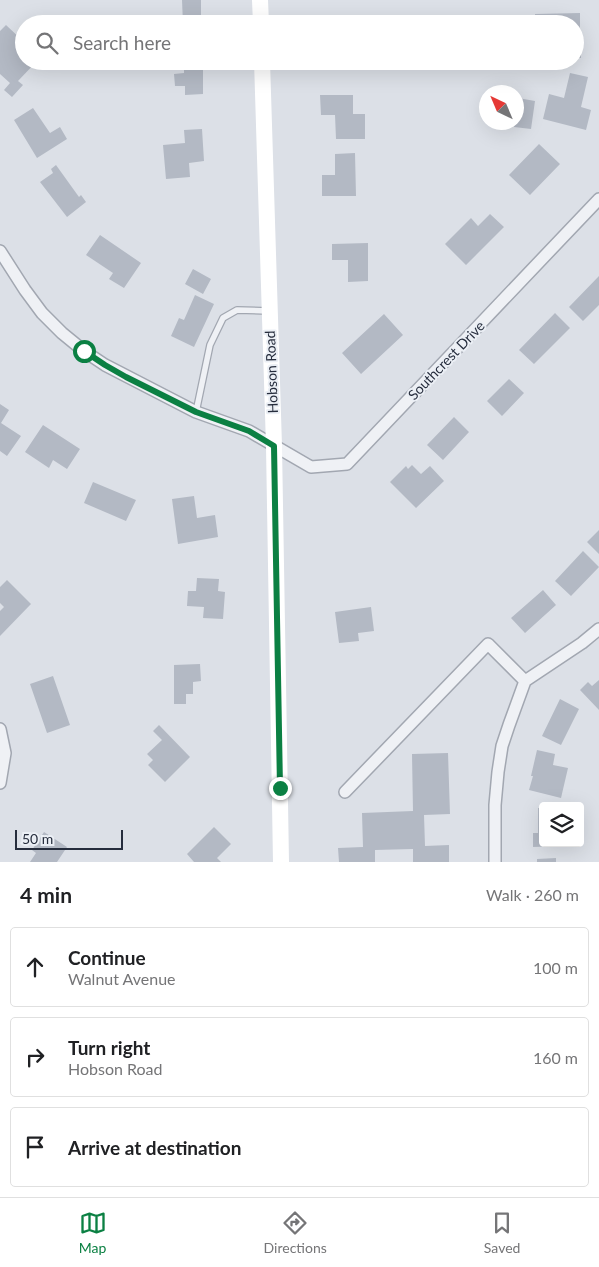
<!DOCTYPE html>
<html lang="en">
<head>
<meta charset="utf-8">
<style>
  :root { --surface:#fff; --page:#f2f2f2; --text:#202124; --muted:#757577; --line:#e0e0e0; --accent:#0b8043 }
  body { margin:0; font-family:Lato,sans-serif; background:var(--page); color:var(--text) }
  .controls { position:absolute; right:15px; bottom:15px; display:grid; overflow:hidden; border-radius:5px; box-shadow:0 5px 20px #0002 }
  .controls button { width:45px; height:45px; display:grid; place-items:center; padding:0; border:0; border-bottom:1px solid var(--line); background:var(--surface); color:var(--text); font:25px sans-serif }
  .compass { position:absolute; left:479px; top:85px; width:45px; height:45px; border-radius:50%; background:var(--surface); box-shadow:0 5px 20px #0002; rotate:316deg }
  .scale { position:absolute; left:15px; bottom:12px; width:108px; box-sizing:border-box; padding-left:5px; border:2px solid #262d3d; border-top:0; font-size:14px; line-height:18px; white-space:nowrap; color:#262d3d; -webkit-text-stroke:4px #ebeff5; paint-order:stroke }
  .stop { position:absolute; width:15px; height:15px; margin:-11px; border:4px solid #0b8043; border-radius:50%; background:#fff }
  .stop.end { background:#0b8043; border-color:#fff; box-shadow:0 1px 5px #0008 }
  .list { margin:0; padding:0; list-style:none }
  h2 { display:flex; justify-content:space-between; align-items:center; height:65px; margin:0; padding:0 20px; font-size:21px }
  h2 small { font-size:16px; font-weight:400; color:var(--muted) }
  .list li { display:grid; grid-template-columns:32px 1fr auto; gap:15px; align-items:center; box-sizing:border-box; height:80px; margin:0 10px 10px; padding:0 10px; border:1px solid var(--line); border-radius:5px }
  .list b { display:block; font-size:19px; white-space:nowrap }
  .list p { margin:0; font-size:16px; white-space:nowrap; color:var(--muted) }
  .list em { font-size:16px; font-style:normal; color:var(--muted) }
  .icon { flex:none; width:28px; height:28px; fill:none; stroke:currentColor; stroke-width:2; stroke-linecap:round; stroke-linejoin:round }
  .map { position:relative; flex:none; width:599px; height:862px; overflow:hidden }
  .search { position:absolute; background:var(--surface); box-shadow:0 5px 20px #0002; left:15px; right:15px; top:15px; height:55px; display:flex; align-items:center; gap:12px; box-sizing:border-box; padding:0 18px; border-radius:28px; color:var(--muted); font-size:19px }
  .sheet { height:335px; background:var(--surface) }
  nav { display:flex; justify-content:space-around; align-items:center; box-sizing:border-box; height:70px; border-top:1px solid var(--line); background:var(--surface); font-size:14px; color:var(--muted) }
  nav a { display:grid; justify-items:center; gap:2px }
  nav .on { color:var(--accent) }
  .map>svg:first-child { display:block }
  .building { fill:#b3b9c4 }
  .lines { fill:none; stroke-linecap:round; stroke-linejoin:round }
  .service-casing { stroke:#a2a7b1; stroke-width:8 }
  .minor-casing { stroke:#a2a7b1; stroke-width:14 }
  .service { stroke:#eff1f5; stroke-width:5.5 }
  .minor { stroke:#eff1f5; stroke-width:11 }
  .secondary { stroke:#fff; stroke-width:16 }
  .route { stroke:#0b8043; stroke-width:6 }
  .labels { text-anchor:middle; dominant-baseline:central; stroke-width:4; stroke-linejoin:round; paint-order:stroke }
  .street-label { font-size:14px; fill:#262d3d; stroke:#ebeff5 }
</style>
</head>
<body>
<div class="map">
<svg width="599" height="862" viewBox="0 0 599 862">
  <rect width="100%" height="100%" fill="#dce0e7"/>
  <!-- building -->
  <path class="building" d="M182 0H201V24H183Z
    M580 13V32H575V24H535V14Z
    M6 25 24 42V61H37L18 81 23 85 12 97 4 90 10 83 0 74V31Z
    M575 38H581V58H575Z
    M184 61H203V94L185 95V86H175L174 74 184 73Z
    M319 61H343V67L319 68Z
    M570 73 588 77 581 107 591 110 586 130 543 119 549 94 564 98Z
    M320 95H353V114H365V139H336L335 115H321Z
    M518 98 535 101 531 129 514 127 515 122H516Z
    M33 108 50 133 60 127 67 139 37 158 14 120Z
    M202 129 204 161 189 163 190 177 166 179 163 145 185 143 184 130Z
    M539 144 560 164 530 195 509 175Z
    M355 153 356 196H322V175H335V154Z
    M56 165 79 197 81 195 86 202 67 217 40 182 53 173 51 169Z
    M490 214 504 227 466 265 445 244 471 218 478 226Z
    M100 235 141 263 124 288 109 279 113 273 86 255Z
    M368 243V281L348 282V260H332V244Z
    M193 269 211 279 203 294 185 284Z
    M599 276V305L583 321 569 307Z
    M195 295 214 304 194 347 171 336 179 318 184 320Z
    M555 313 570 328 534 364 519 350Z
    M384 314 403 335 361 374 342 353Z
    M509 379 524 393 502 416 487 401Z
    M0 404 9 410 1 423 21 436 7 456 0 451Z
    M454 417 469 432 443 460 427 445Z
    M43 425 80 449 67 469 53 460 49 468 25 452Z
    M412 465 421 474 430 466 444 481 416 508 390 482 406 466 408 469Z
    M93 482 136 500 126 521 84 503Z
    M194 496 197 518 215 515 218 537 178 544 172 499Z
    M599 530V554L587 542Z
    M583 551 599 567 571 596 555 581Z
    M197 578 219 579 218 591 225 592 223 619 203 618 204 607 187 606 188 591H196Z
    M7 580 31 604 0 636V611L4 607 0 603V587Z
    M543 590 556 605 525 633 511 618Z
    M371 607 374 631 358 633 359 641 339 643 335 612Z
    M200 664 201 681 193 682V694H186V704H174V665Z
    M53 676 70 725 47 733 30 684Z
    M599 680V710L580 690 588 682 592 686Z
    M560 699 579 709 561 745 542 736Z
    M159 725 190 757 165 782 148 765 153 760 147 754 162 740 153 731Z
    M537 750 555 754 553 765 568 768 561 798 529 790 533 776H531Z
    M448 753 450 814 424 815 425 846 449 845V862H413V849L375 850V862H339L338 848 363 847 362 813 413 811 412 754Z
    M538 808H543V843H561V846L533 847V833H538Z
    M214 827 231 844 217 858 221 862H194L187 854Z
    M44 832 67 847 57 862H30L36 853 32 850Z
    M556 858V862H537V859Z"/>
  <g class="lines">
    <!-- service casing -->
    <g class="service-casing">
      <path id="service" d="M196 412 210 345 223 318 237 310 268 311"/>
    </g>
    <!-- minor casing -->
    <g class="minor-casing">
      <path id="minor" d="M0 251 25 290 42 313 62 333 84 351 105 365 196 412 249 431 311 467 347 464 599 199
        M0 729 5 753 0 783
        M345 792 488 644 525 681
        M495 862V805L498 772 502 746 509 725 525 681 582 643 599 629"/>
    </g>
    <!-- service -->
    <use href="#service" class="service"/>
    <!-- minor -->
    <use href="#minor" class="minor"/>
    <!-- secondary -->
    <path class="secondary" d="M260 0 261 24
      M262 61 274 446 281 862"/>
  </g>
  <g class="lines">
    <!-- route -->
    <path class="route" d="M84 351 105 365 126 377 196 412 249 431 274 446 280 788"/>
  </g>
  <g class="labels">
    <!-- street labels -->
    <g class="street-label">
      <text transform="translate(446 360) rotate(-46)">Southcrest Drive</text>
      <text transform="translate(271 372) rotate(-92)">Hobson Road</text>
    </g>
  </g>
</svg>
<div class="controls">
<button><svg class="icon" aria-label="layers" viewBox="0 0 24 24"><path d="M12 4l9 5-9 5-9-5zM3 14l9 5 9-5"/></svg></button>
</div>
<svg class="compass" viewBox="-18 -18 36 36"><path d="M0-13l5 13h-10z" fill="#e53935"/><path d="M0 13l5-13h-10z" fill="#757577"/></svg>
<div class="scale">50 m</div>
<div class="stop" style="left:84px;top:351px"></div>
<div class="stop end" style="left:280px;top:788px"></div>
<div class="search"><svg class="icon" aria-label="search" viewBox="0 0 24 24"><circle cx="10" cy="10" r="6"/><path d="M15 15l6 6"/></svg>Search here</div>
</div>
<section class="sheet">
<h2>4 min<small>Walk · 260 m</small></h2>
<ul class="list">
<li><svg class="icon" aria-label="ahead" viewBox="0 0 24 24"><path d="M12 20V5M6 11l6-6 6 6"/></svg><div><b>Continue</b><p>Walnut Avenue</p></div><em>100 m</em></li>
<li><svg class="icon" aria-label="right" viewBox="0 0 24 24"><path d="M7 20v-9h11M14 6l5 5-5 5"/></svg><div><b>Turn right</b><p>Hobson Road</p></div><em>160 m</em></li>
<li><svg class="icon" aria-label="arrive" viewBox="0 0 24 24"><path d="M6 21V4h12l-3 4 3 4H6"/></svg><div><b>Arrive at destination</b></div></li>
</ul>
</section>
<nav>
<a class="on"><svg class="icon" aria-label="map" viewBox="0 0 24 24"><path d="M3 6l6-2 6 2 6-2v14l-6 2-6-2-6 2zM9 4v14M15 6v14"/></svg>Map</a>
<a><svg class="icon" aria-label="directions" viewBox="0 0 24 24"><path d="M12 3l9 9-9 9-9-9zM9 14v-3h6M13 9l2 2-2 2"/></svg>Directions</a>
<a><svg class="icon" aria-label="saved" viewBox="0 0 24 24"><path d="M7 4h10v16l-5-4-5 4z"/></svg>Saved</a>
</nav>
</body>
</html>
